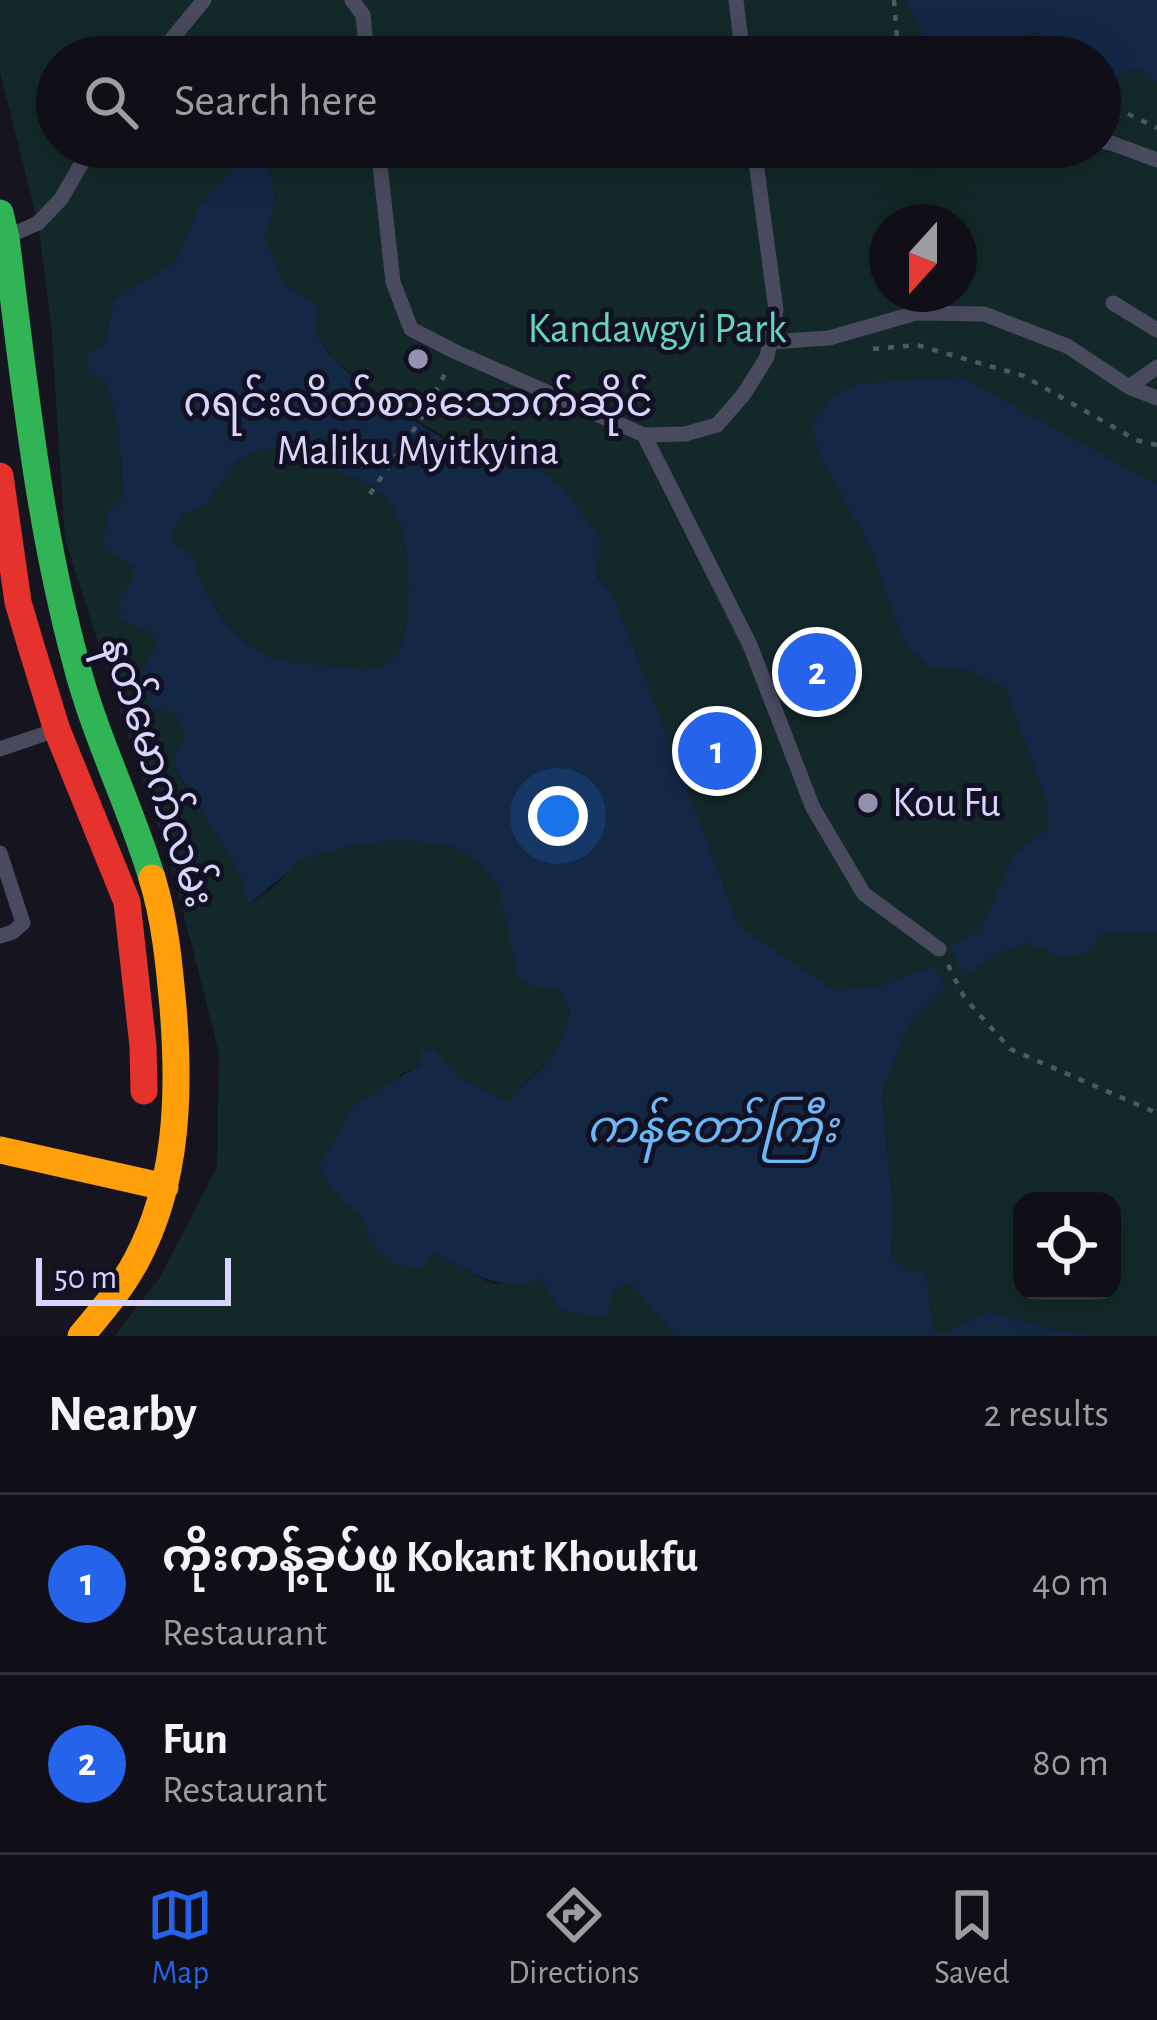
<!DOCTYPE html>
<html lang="en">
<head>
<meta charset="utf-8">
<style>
  :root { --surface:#100f17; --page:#1e1d24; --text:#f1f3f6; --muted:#9c9ca1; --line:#302f36; --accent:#2563eb }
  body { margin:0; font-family:"Alegreya Sans","Noto Sans Myanmar",sans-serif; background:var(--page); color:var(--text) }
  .controls { position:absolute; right:36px; bottom:36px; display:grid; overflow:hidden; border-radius:24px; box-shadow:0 6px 30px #0003 }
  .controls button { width:108px; height:108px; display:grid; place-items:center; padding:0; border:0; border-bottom:3px solid var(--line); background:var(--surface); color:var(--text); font:60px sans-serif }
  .compass { position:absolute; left:869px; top:204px; width:108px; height:108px; border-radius:50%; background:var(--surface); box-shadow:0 6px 30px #0003; rotate:201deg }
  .scale { position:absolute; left:36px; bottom:30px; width:195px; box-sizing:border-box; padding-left:12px; border:6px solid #d8d4fc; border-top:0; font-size:33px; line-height:42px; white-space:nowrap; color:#d8d4fc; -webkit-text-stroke:9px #121023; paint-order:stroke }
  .you { position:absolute; left:558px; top:816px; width:42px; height:42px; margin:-30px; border:9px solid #fff; border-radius:50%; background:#1a73e8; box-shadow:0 0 0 18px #1a73e833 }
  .badge { display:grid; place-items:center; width:78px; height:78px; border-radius:50%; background:var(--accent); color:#fff; font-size:39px; font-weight:700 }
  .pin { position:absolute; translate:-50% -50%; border:6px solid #fff; box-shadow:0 3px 12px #0006 }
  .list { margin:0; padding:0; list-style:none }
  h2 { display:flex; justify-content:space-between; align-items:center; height:156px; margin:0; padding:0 48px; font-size:51px }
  h2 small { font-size:39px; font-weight:400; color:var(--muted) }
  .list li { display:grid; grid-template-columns:78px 1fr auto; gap:36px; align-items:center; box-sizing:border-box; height:180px; padding:0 48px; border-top:3px solid var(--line) }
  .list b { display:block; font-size:45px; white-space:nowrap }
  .list p { margin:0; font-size:39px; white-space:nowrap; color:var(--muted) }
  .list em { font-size:39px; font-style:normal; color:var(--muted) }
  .icon { flex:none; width:66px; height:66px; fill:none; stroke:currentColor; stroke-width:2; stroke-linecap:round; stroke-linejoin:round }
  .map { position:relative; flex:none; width:1157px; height:1336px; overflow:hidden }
  .search { position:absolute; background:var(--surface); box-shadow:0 6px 30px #0003; left:36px; right:36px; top:36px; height:132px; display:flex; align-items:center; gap:30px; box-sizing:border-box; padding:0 42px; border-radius:66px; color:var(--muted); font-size:45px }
  .sheet { height:516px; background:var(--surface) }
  nav { display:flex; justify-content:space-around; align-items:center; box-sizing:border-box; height:168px; border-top:3px solid var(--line); background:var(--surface); font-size:33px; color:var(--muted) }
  nav a { display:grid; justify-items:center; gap:6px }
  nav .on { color:var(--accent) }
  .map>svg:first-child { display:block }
  .green { fill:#132929; fill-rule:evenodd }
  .water { fill:#132845; fill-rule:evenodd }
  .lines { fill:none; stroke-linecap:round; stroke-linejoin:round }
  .path { stroke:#4c5a66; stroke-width:4.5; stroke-dasharray:6 9; stroke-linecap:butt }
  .lane { stroke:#4a4a5f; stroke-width:15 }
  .fast { stroke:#30b455; stroke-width:27 }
  .slow { stroke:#ff9f0a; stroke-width:27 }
  .jam { stroke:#e5322d; stroke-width:27 }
  .poi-dot { fill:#9491af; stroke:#121023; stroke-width:4.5 }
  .labels { text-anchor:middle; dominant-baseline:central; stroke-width:10; stroke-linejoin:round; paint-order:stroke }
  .park-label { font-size:42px; fill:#65d7b7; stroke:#121023 }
  .poi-label { font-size:42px; fill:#d8d4fc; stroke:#121023 }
  .street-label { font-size:42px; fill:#d8d4fc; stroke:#121023 }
  .water-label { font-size:45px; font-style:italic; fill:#6ab9f5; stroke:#121023 }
</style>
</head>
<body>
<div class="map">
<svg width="1157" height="1336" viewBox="0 0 1157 1336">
  <rect width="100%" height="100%" fill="#16141f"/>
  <!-- green -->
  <path class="green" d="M0 0H906L933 57H57V147H1100V85L1109 87 1123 72 1142 70 1157 83V482L820 457 870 547 905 645 930 667 974 672 1006 689 1047 804 1048 829 1015 853 964 977 992 956 1028 943 1086 953 1104 933 1157 934V1336H1100L1047 1328 991 1311 944 1333H933L926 1271 908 1272 891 1257 893 1209 882 1095 908 1025 946 987 932 965 878 987 835 990 739 926 614 596 499 455 473 453 409 416 335 361 314 331 320 307 284 284 263 234C278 201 279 195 264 161L237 165 202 201 176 261 114 300 105 343 106 381 118 427 123 497 134 567 133 582 151 631 159 644 141 676 151 707 175 712 185 736 175 755 177 773 239 872 249 903C267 895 285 877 296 861L351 846 399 840 454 846 479 864 498 887 508 921 533 987 559 989 570 1011C566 1028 562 1044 551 1058 537 1075 519 1084 509 1104L459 1077 435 1050 421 1051V1064L401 1074 342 1201 363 1216 371 1241 434 1253 492 1284 544 1279 558 1310 605 1318 613 1291 630 1283 675 1336H115L160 1277 217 1167 219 1053 175 880 65 540 51 323 38 223 0 72ZM887 222H959V294H887ZM1022 1201H1112V1291H1022Z
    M1035 32 1059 45 1066 57H993Z
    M263 449C289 450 309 459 333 469 348 476 369 482 382 494 407 518 409 566 408 599 407 620 407 642 392 659 377 675 359 669 340 666 320 664 296 666 276 659 234 643 203 598 193 555L176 546 171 534 184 514 206 505 237 461Z"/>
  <!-- water -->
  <path class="water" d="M906 0H1157V83L1142 70 1123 72 1109 87 1100 85V57H1066L1059 45 1035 32 993 57H933Z
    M265 161C278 197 278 200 264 235L284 284 320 307 314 331C321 341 327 353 336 361 357 384 447 447 476 453 508 460 524 456 553 480 572 496 586 519 600 539L597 576 614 596 739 926 835 990 878 987 933 965 946 987 908 1025 882 1095 893 1209 891 1256 908 1272 926 1270 933 1332 944 1333 991 1311 1047 1328 1100 1336H675L630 1283 613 1291 606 1318 558 1310 543 1279C498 1293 473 1273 434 1253L422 1268 396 1265 370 1241 363 1217 342 1201 319 1168 353 1107 421 1064V1050H435L459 1077 509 1103C520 1084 538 1075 551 1058 562 1044 566 1028 570 1011L559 989 533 987 518 975 498 887 479 864 454 846 399 840 351 846 297 861 288 872 249 904 239 872 177 772 174 755 185 736 175 713 151 708 141 676 158 643 150 631 122 620 118 599 132 582 134 567 102 547 109 510 123 497 118 427 106 381 87 372 88 354 105 343 114 300 176 261 202 201 237 165ZM263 449C289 450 309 459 333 469 348 476 369 482 382 494 407 518 409 566 408 599 407 620 407 642 392 659 377 675 359 669 340 666 320 663 296 666 276 659 233 643 203 598 193 555L176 546 171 534 184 514 206 505 237 461Z
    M961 377 1150 481 1157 482V934L1104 933 1086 953 1060 957 1028 943 992 956 964 978 950 946 981 930 1015 853 1048 829 1047 804 1006 689 974 672 930 667 905 645 870 547 820 457 812 425 833 397 856 384Z"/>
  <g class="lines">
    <!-- path -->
    <path class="path" d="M894 0 897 39 914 57
      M1100 104 1110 105 1157 128
      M873 349 917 345 1024 376 1136 440 1157 445
      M370 494 421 419 446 372
      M948 965 964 997 1010 1049 1157 1113"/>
    <!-- lane -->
    <path class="lane" d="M352 0 363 15 367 57
      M736 0 743 57
      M157 57 204 0
      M1100 141 1111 143 1157 160
      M378 147 393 282 411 329 456 352 644 435 685 434 717 425 744 394 767 357 776 310 754 147
      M11 235 38 223 61 199 91 147
      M1113 303 1157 330
      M770 342 829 338 916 313 984 314 1067 346 1129 387 1157 398
      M1129 387 1157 367
      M644 435 750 645 813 808 864 894 939 949
      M0 749 50 732
      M0 853 23 923 13 932 0 936"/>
    <!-- fast -->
    <path class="fast" d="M0 213 6 238C24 381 38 523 76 663 95 737 130 805 152 878"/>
    <!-- slow -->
    <path class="slow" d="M0 1150 165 1187
      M81 1336C101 1312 121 1289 136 1261 178 1183 180 1093 173 1007 169 963 165 920 152 878"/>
    <!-- jam -->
    <path class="jam" d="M0 476 18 602 31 646 57 730 127 902 143 1046 144 1091"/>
  </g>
  <!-- markers -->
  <g class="poi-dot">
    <circle cx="418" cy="359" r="12"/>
    <circle cx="868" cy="803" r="12"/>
  </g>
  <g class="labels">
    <!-- park labels -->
    <g class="park-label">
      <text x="657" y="329">Kandawgyi Park</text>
    </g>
    <!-- poi labels -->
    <g class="poi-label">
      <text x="418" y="403">ဂရင်းလိတ်စားသောက်ဆိုင်<tspan x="418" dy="48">Maliku Myitkyina</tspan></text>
      <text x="892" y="803" text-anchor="start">Kou Fu</text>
    </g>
    <!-- street labels -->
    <g class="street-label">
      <text transform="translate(157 772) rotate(72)">နတ်မောက်လမ်း</text>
    </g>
    <!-- water labels -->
    <g class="water-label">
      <text x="712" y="1128">ကန်တော်ကြီး</text>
    </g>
  </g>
</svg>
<div class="controls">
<button><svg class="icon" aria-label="locate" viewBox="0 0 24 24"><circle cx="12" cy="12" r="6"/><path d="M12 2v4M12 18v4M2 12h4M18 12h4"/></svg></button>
</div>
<svg class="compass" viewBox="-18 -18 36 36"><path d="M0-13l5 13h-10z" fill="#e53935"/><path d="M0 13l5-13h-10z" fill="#9c9ca1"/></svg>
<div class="scale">50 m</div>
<div class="you"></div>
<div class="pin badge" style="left:717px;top:751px">1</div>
<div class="pin badge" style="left:817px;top:672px">2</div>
<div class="search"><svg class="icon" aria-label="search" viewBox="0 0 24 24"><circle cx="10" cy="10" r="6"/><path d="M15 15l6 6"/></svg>Search here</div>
</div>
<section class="sheet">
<h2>Nearby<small>2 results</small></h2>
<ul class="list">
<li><span class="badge">1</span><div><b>ကိုးကန့်ခုပ်ဖူ Kokant Khoukfu</b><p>Restaurant</p></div><em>40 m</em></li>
<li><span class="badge">2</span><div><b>Fun</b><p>Restaurant</p></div><em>80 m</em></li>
</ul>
</section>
<nav>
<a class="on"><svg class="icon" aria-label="map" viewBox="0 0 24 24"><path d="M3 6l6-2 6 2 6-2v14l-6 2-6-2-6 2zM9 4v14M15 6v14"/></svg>Map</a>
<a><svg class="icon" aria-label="directions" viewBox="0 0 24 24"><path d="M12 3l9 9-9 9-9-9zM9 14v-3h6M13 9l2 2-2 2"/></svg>Directions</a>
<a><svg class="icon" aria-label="saved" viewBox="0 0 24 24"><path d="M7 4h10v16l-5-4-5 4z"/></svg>Saved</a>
</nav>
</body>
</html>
